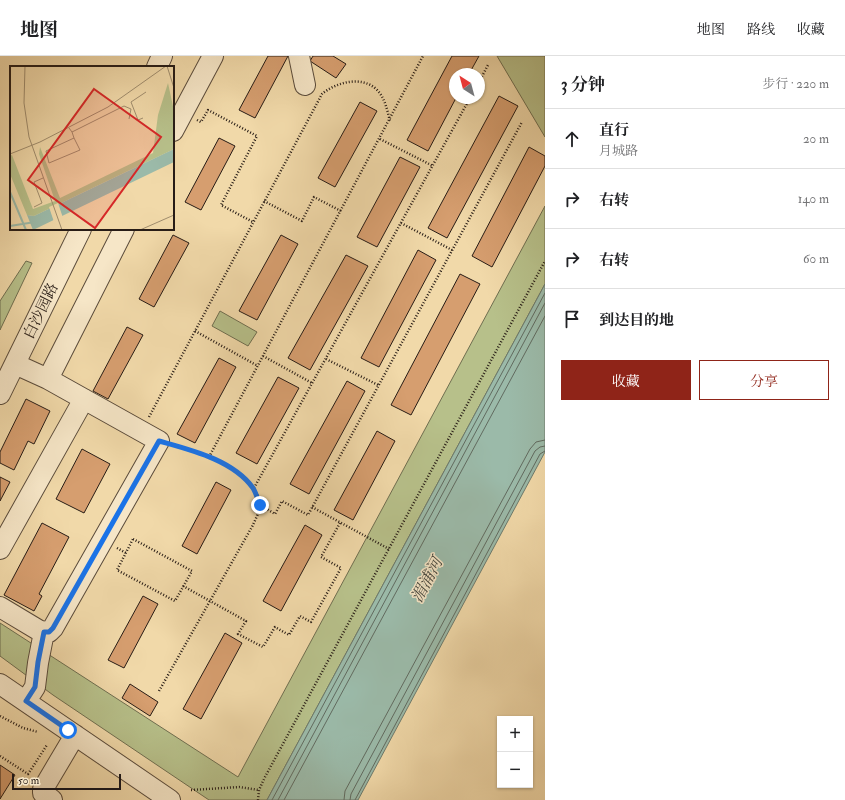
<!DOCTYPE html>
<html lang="zh">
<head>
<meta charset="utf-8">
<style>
  :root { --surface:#fff; --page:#f2f2f2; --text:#202124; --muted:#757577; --line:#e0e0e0; --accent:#8f2418 }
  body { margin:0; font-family:"IM FELL Double Pica","Noto Serif SC",serif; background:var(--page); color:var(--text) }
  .controls { position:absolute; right:12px; bottom:12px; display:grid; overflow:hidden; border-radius:0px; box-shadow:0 1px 3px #0004 }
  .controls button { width:36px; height:36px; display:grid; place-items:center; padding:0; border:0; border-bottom:1px solid var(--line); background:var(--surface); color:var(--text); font:20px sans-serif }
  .compass { position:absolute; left:449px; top:12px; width:36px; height:36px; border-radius:50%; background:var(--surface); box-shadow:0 1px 3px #0004; rotate:324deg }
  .scale { position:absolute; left:12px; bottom:10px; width:109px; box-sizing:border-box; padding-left:4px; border:2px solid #271c16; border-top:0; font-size:11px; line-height:14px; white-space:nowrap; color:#271c16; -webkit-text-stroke:3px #f6e6c7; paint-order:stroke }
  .stop { position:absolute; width:12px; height:12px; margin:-9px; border:3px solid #1a73e8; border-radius:50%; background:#fff }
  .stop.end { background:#1a73e8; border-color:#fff; box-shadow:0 1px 4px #0008 }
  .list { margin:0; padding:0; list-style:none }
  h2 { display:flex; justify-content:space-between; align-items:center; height:52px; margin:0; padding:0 16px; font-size:17px }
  h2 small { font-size:13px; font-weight:400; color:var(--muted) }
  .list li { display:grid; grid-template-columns:26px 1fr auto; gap:12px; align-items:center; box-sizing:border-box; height:60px; padding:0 16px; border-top:1px solid var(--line) }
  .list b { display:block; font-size:15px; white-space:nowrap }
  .list p { margin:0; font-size:13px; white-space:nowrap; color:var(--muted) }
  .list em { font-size:13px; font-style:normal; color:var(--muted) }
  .actions { display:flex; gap:8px; padding:12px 16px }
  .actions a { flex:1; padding:9px 0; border:1px solid var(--accent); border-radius:0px; text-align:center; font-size:14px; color:var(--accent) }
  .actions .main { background:var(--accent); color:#fff }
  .icon { flex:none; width:22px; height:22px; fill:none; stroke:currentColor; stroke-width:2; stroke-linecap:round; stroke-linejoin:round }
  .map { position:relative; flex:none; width:545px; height:744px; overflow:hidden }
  header { display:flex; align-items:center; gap:24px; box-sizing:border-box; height:56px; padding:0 20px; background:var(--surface); border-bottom:1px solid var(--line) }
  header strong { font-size:19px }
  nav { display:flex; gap:22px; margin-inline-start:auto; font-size:14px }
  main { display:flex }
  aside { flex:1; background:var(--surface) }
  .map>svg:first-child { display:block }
  .green { fill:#b7c08a; stroke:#6f6e50 }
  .water { fill:#9bbaa9; stroke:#6d7b6e }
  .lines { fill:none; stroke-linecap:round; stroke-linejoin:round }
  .shore { stroke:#616b60; stroke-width:1 }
  .building { fill:#d69e6f; stroke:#271c16 }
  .minor-casing { stroke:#5a4b3b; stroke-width:22 }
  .path { stroke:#271c16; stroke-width:2.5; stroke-dasharray:1 2; stroke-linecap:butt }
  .minor { stroke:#f6e6c7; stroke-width:20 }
  .route { stroke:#1a73e8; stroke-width:5 }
  .labels { text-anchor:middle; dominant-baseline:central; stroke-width:3; stroke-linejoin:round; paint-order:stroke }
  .street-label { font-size:15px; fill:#271c16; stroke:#f6e6c7 }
  .water-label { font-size:16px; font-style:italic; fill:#4a4b42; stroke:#f6e6c7 }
  .inset-river { fill:none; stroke:#9bbaa9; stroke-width:2 }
  .inset-road { fill:none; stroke:#a08d6e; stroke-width:1 }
  .view { fill:#d62828; fill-opacity:0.15; stroke:#d62828; stroke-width:2 }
  .inset-edge { fill:none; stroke:#271c16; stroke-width:2 }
</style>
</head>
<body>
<header>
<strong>地图</strong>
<nav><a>地图</a><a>路线</a><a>收藏</a></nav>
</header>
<main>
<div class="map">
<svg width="545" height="744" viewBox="0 0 545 744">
  <rect width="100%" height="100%" fill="#f1d9a9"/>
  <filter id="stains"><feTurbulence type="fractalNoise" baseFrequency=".005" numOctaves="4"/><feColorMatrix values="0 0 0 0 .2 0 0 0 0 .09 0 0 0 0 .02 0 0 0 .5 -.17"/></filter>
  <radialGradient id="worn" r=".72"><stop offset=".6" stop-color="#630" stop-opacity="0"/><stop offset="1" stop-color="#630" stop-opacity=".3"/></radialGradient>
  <!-- green -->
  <path class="green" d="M497 0H545V81Z
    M545 150V228L267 744H209L53 639 0 600V567L238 721Z
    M26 205 32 207 0 274V245Z
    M220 255 257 276 248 290 212 270Z"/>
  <!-- water -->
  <path class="water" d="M545 228V396L358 744H267Z"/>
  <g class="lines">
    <!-- shore -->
    <path class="shore" d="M272 744 545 237
      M278 744 545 247
      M284 744 545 260
      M344 744 345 735 530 393 536 386 545 384
      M350 744 351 738 535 395 540 391 545 390
      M355 744 540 398 545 395"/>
  </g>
  <!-- building -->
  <path class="building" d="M268 0H288L255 62 239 54Z
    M313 0H333L346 8 336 22 310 5Z
    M452 0H479L469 18H455L456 42 428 95 407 84Z
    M499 40 518 50 447 182 428 172Z
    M360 46 377 55 335 131 318 122Z
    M219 82 235 90 201 154 185 146Z
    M529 91 545 100V110L492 211 472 200Z
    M400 101 420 111 377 191 357 181Z
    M173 179 189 187 154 251 139 243Z
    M281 179 298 188 257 264 239 255Z
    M418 194 436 204 379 311 361 302Z
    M346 199 368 210 310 314 288 302Z
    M460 218 480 228 411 359 391 349Z
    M127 271 143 279 108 343 93 335Z
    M219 302 236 311 195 387 177 378Z
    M278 321 299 332 257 408 236 397Z
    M347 325 365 335 309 438 290 428Z
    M26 343 50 355 34 388 28 385 14 414 0 407V396Z
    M377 375 395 385 353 464 334 454Z
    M82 393 110 408 84 457 56 443Z
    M0 421 10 426 0 445Z
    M216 426 231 434 197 498 182 490Z
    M42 467 69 481 39 538 42 540 34 555 4 539Z
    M305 469 322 479 281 555 263 545Z
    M143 540 158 548 124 612 108 604Z
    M225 577 242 587 201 663 183 653Z
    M130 628 158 646 150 660 122 642Z
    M0 709 15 719 0 743Z"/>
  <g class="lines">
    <!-- minor casing -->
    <g class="minor-casing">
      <path id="minor" d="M299 0 305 29
        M157 11 162 0
        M173 75 213 0
        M48 323 124 173
        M0 338 81 173
        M0 493 84 343
        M0 551 40 575 49 576 53 572 159 385 48 323 15 308
        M0 628 170 744
        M26 645 35 631 38 607 44 576
        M52 744 43 737V733L75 679"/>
    </g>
    <!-- path -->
    <path class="path" d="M479 26 488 9
      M197 64 201 66 208 54 257 80 221 149 253 166
      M380 83 433 110
      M264 145 302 165 314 141 341 155
      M401 167 452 194
      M195 275 258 310
      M263 300 312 327
      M326 303 378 329
      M149 361 322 38C335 27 361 19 376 33 385 41 387 54 390 65
      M209 401 423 0
      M254 432 470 42
      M260 449 275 458 282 445 308 459 522 66
      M312 451 389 493
      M133 483 192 515 175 545 117 514Z
      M117 492 126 497
      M183 530 246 565 238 578 263 591 275 571 289 579 300 560 311 566 341 512 321 501 340 467
      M159 635 253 469C255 464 260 455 260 449 256 415 202 397 175 389
      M0 660 23 672 38 676
      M0 700 28 718 47 689
      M191 734 239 731 259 734
      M258 744 259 734 265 721 545 205"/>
    <!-- minor -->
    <use href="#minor" class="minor"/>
  </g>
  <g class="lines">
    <!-- route -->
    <path class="route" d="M68 674 26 645 35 631 38 606 44 576H49L53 572 159 385C191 394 233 404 253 432 256 437 258 444 260 449"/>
  </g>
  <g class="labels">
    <!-- street labels -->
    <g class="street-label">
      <text transform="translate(41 255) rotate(-64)">白沙园路</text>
    </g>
    <!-- water labels -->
    <g class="water-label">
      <text transform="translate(427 524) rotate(-62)">湄浦河</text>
    </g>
  </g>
  <!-- overview -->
  <g transform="translate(10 10)">
    <rect width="164" height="164" fill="#f1d9a9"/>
    <path d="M158 17 164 45V83L24 150 17 149 0 108V90L2 89 23 143 45 135 29 88 30 81 50 132 143 87 148 49Z" fill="#b7c08a"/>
    <path d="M164 83V96L23 164 17 149 24 150Z" fill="#9bbaa9"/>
    <path d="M48 137 53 152 44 156 39 141Z" fill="#f1d9a9"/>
    <path class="inset-river" d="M0 126 16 164M0 160 25 156"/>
    <path class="inset-road" d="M15 0 14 37 19 71 52 164M157 0 164 22M133 52 128 54 121 36 136 26M59 62 62 66 64 72 70 84 39 97 36 85 64 72M62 66 114 40 121 43 119 53M0 88 30 76 98 41 156 0M24 141 32 137 24 116 33 112M130 164 164 149"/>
    <path class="view" d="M84 23 151 71 85 162 18 114Z"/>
    <rect width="164" height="164" class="inset-edge"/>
  </g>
  <rect width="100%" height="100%" filter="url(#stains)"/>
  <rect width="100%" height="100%" fill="url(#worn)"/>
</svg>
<div class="controls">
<button>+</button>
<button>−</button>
</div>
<svg class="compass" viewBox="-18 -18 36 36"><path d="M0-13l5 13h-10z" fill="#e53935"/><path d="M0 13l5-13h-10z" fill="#757577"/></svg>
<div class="scale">50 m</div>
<div class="stop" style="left:68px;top:674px"></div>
<div class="stop end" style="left:260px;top:449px"></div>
</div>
<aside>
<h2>3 分钟<small>步行 · 220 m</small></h2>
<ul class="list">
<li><svg class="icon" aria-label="ahead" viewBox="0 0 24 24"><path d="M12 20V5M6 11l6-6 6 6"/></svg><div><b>直行</b><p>月城路</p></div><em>20 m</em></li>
<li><svg class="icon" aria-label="right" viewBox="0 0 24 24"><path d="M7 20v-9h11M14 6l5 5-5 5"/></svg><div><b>右转</b></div><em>140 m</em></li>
<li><svg class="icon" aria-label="right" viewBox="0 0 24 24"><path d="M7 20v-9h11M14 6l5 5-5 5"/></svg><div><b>右转</b></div><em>60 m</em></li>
<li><svg class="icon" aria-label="arrive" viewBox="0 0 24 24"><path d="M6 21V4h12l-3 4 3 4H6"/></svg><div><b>到达目的地</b></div></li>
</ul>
<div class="actions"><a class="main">收藏</a><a>分享</a></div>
</aside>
</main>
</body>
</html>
